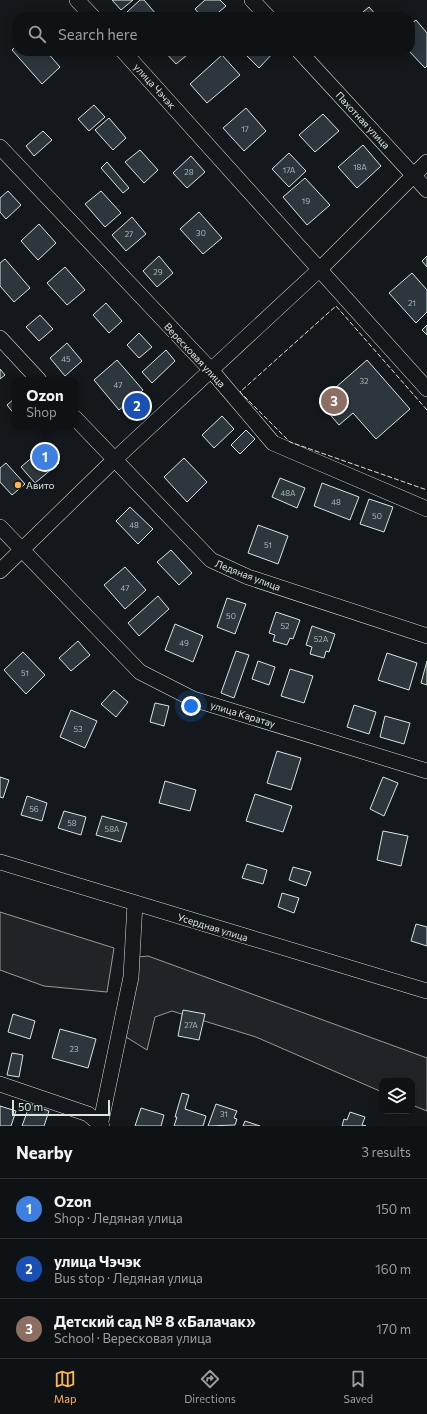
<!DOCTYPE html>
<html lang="en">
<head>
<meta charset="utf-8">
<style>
  :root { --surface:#0f1215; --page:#181b1e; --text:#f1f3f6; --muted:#9b9ea0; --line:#2f3234; --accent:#ffb74d }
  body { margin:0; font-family:Commissioner,sans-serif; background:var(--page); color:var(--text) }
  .controls { position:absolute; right:12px; bottom:12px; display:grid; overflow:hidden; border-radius:8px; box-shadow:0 2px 10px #0003 }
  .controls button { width:36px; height:36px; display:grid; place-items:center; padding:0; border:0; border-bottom:1px solid var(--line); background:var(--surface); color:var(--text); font:20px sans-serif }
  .scale { position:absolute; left:12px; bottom:10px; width:98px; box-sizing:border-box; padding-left:4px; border:2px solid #d8e6dc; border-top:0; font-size:11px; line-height:14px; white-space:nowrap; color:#d8e6dc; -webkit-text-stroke:3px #14181c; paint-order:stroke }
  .you { position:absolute; left:191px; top:706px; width:14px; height:14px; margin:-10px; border:3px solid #fff; border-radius:50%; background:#1a73e8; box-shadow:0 0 0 6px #1a73e833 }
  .badge { display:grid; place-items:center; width:26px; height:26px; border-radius:50%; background:var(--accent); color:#fff; font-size:13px; font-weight:700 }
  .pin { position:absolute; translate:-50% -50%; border:2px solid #fff; box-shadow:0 1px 4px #0006 }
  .popup { position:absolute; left:12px; top:377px; width:66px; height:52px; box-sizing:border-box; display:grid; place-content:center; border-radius:8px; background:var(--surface); filter:drop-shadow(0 1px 3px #0005); font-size:13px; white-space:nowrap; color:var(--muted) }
  .popup b { font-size:15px; color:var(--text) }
  .popup::after { content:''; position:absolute; left:50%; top:100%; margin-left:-8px; border:8px solid transparent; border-top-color:var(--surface) }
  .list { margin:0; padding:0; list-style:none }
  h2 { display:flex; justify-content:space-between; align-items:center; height:52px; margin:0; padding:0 16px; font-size:17px }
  h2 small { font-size:13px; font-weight:400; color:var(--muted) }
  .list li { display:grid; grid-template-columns:26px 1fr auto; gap:12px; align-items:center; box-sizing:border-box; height:60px; padding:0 16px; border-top:1px solid var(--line) }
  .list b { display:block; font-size:15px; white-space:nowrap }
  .list p { margin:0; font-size:13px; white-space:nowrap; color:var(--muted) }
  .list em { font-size:13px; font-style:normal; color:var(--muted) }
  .icon { flex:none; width:22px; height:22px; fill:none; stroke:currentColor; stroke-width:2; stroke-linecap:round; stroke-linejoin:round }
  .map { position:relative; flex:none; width:427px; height:1126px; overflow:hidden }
  .search { position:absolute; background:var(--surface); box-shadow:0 2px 10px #0003; left:12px; right:12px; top:12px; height:44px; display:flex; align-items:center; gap:10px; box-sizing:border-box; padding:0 14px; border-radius:16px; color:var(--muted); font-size:15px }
  .sheet { height:232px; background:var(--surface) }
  nav { display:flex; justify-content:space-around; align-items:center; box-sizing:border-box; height:56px; border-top:1px solid var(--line); background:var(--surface); font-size:11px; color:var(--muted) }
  nav a { display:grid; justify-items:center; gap:2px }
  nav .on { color:var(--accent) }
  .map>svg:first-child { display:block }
  .green { fill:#202428; stroke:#939e99 }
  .building { fill:#2c363c; stroke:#d8e6dc }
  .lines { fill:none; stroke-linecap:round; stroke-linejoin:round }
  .minor-casing { stroke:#d8e6dc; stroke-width:16 }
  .minor { stroke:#14181c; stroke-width:15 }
  .fence { stroke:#d8e6dc; stroke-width:1; stroke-dasharray:5 2; stroke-linecap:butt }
  .poi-dot { fill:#ffb74d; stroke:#14181c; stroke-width:1.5 }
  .labels { text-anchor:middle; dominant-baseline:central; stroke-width:3; stroke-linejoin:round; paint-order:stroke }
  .number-label { font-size:8px; fill:#adbab4 }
  .street-label { font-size:10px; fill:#d8e6dc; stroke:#14181c }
  .poi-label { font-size:10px; fill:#d8e6dc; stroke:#14181c; text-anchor:start }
</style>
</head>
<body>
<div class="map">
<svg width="427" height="1126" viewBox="0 0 427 1126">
  <rect width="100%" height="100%" fill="#14181c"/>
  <!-- green -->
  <path class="green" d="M0 912 114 948 107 992 44 986 0 970Z
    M148 956 427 1058V1111L412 1105V1081H382V1092L256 1037 172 1011 155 1017 147 1050 126 1037 128 958Z"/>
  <!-- building -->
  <path class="building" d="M112 0H133L121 10Z
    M140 0H144L156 14 152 17H132L127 12Z
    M205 0H220L226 6 213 17H202L195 9Z
    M369 7 378 17H357Z
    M416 20 427 33V66L425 68 409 51 410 25Z
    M17 45V51H46L60 67 42 84 12 50Z
    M164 51H192L176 64Z
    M242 51H273L274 52 259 68Z
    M222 55 240 75 207 103 190 84Z
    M94 105 105 117 89 131 78 119Z
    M246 108 266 131 244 151 223 128Z
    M323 114 339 131 315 152 299 135Z
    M109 118 126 138 113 150 95 130Z
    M43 131 52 140 34 156 26 146Z
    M363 145 381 166 357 188 338 167Z
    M140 150 158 170 144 183 125 162Z
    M289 153 306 171 289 187 272 169Z
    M191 156 205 172 187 188 173 173Z
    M107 162 129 188 123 193 101 168Z
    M305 178 330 205 307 225 283 197Z
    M8 191 21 205 6 219 0 212V198Z
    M101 191 121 213 105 227 85 204Z
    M199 212 222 238 203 254 180 229Z
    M132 217 146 234 126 251 112 235Z
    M39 224 56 243 38 260 21 241Z
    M159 256 173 273 157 287 143 271Z
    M427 256V267L422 261Z
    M5 259 30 288 14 302 0 286V263Z
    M65 267 85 290 67 305 47 283Z
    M412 273 427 290V312L416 323 389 293Z
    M106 303 122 321 109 333 93 315Z
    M40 315 53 329 39 341 26 327Z
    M427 325V335L422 330Z
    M139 333 152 347 139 358 127 345Z
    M67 343 82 361 65 376 50 358Z
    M166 350 175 361 152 383 142 372Z
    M117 360 143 390 119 410 94 380Z
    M367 360 410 409 376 439 353 413 339 425 319 402Z
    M0 369 5 375 0 379Z
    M15 398V415L7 405Z
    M222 416 234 429 214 448 202 435Z
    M246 430 255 439 240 454 231 445Z
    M44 447 59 463 35 483 21 467Z
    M184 458 207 482 187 502 164 477Z
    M6 463 25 484 12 495 0 482V468Z
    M280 478 305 488 297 508 272 497Z
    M322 483 359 497 350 520 314 506Z
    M369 499 393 507 384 532 360 524Z
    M130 507 153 529 138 544 116 521Z
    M258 525 288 536 278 564 248 553Z
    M171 550 192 573 179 585 157 562Z
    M125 567 146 590 125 609 104 585Z
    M158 596 169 609 139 636 128 623Z
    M227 598 246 604 235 634 217 627Z
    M276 612 300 620 293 639 290 638 287 645 273 641 275 635 269 633Z
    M175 624 203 636 193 662 165 650Z
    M312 626 335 634 329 652 326 651 324 658 310 654 312 647 306 645Z
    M78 641 90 655 71 671 59 658Z
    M236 651 249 655 234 698 221 693Z
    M23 652 45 675 26 694 4 670Z
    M387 653 417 663 409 690 378 680Z
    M258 661 275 667 269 685 252 679Z
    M427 661V685L421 683Z
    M290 669 313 676 304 703 281 696Z
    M114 690 128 702 116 717 101 704Z
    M155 703 169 706 164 726 150 722Z
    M354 705 376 712 369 734 347 727Z
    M71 710 97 721 85 748 60 737Z
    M385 716 410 723 404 744 380 737Z
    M277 751 301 758 291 790 267 783Z
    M0 777 9 780 3 798 0 797Z
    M383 777 398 783 384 816 370 809Z
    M165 781 196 790 190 811 159 803Z
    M255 794 292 806 283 832 246 821Z
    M27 796 47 803 42 821 21 815Z
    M64 811 86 817 81 835 58 828Z
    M102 816 127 823 121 842 96 835Z
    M383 831 408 836 401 866 377 860Z
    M247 864 267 870 263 884 242 878Z
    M293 867 311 872 306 886 289 880Z
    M282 893 299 898 294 913 278 907Z
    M416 924 427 927V946L411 941Z
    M183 1010 205 1014 199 1040 178 1036Z
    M13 1014 35 1021 30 1039 8 1032Z
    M60 1029 96 1039 88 1068 52 1058Z
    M12 1053 23 1055 19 1077 7 1075Z
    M182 1093 189 1095 185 1109 206 1116 203 1126H174L177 1117H175Z
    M30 1104 49 1111 44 1126H22Z
    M216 1104 237 1111 234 1118 237 1119 235 1125 208 1126Z
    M0 1106 16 1111 11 1126H0Z
    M141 1108 164 1115 161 1126H135Z
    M350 1112 365 1117 362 1125 366 1126H342L344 1119 347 1120Z
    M245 1121 260 1126H243Z"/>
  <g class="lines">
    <!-- minor casing -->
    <g class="minor-casing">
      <path id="minor" d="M77 0 93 17
        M252 0 268 17
        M123 51 427 389
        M299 51 427 190
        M0 147 211 370 273 443 427 509
        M0 338 39 380
        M75 418 211 560 248 577 427 636
        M0 527 140 672 193 699 427 771
        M0 571 114 460 320 269 427 162
        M0 862 427 991
        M0 1084 88 1114 102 1126
        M100 1126 131 977 135 903"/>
    </g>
    <!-- minor -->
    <use href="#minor" class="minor"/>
    <!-- fence -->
    <path class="fence" d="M427 410 336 306 240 392 290 442 427 490"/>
  </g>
  <!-- markers -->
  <circle class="poi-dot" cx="18" cy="485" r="4"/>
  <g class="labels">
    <!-- number labels -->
    <g class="number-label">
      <text x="245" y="129">17</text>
      <text x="360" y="167">18А</text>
      <text x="289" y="170">17А</text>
      <text x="189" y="172">28</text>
      <text x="306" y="201">19</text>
      <text x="201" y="233">30</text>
      <text x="129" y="234">27</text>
      <text x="158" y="272">29</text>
      <text x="412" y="303">21</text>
      <text x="66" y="359">45</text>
      <text x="364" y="381">32</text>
      <text x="118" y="385">47</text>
      <text x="288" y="493">48А</text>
      <text x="336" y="502">48</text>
      <text x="377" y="516">50</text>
      <text x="134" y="525">48</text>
      <text x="268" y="545">51</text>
      <text x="125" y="588">47</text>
      <text x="231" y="616">50</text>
      <text x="285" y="626">52</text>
      <text x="321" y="639">52А</text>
      <text x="184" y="643">49</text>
      <text x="25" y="673">51</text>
      <text x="78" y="729">53</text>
      <text x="34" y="809">56</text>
      <text x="72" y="823">58</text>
      <text x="112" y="829">58А</text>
      <text x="191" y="1025">27А</text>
      <text x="74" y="1049">23</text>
      <text x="224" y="1114">31</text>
    </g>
    <!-- street labels -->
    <g class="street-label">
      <text transform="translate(155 86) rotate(48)">улица Чэчэк</text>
      <text transform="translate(363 120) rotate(47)">Пахотная улица</text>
      <text transform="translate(195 355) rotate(47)">Вересковая улица</text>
      <text transform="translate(248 575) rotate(21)">Ледяная улица</text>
      <text transform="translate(243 714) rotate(17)">улица Каратау</text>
      <text transform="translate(213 927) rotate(17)">Усердная улица</text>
    </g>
    <!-- poi labels -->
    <g class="poi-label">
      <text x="26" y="485">Авито</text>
    </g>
  </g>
</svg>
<div class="controls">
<button><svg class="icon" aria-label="layers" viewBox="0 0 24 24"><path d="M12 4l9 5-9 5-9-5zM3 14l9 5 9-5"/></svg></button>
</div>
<div class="scale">50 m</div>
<div class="you"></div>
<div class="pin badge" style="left:45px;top:457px;background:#3f7fe0">1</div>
<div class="popup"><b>Ozon</b>Shop</div>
<div class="pin badge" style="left:137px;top:406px;background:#1a4fb4">2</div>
<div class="pin badge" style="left:334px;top:401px;background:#8d6e63">3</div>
<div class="search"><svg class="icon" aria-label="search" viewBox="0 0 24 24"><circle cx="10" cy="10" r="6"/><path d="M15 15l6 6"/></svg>Search here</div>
</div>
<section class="sheet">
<h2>Nearby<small>3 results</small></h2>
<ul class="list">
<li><span class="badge" style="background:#3f7fe0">1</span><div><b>Ozon</b><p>Shop · Ледяная улица</p></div><em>150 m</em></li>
<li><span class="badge" style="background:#1a4fb4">2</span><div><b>улица Чэчэк</b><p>Bus stop · Ледяная улица</p></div><em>160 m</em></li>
<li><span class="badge" style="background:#8d6e63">3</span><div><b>Детский сад № 8 «Балачак»</b><p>School · Вересковая улица</p></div><em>170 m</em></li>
</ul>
</section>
<nav>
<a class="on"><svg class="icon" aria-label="map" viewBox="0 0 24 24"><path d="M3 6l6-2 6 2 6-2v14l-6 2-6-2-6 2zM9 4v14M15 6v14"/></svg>Map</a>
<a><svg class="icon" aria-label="directions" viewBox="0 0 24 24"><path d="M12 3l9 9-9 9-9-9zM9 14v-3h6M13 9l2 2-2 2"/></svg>Directions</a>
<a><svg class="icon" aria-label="saved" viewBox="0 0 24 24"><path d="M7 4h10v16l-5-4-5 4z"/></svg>Saved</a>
</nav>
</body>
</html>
